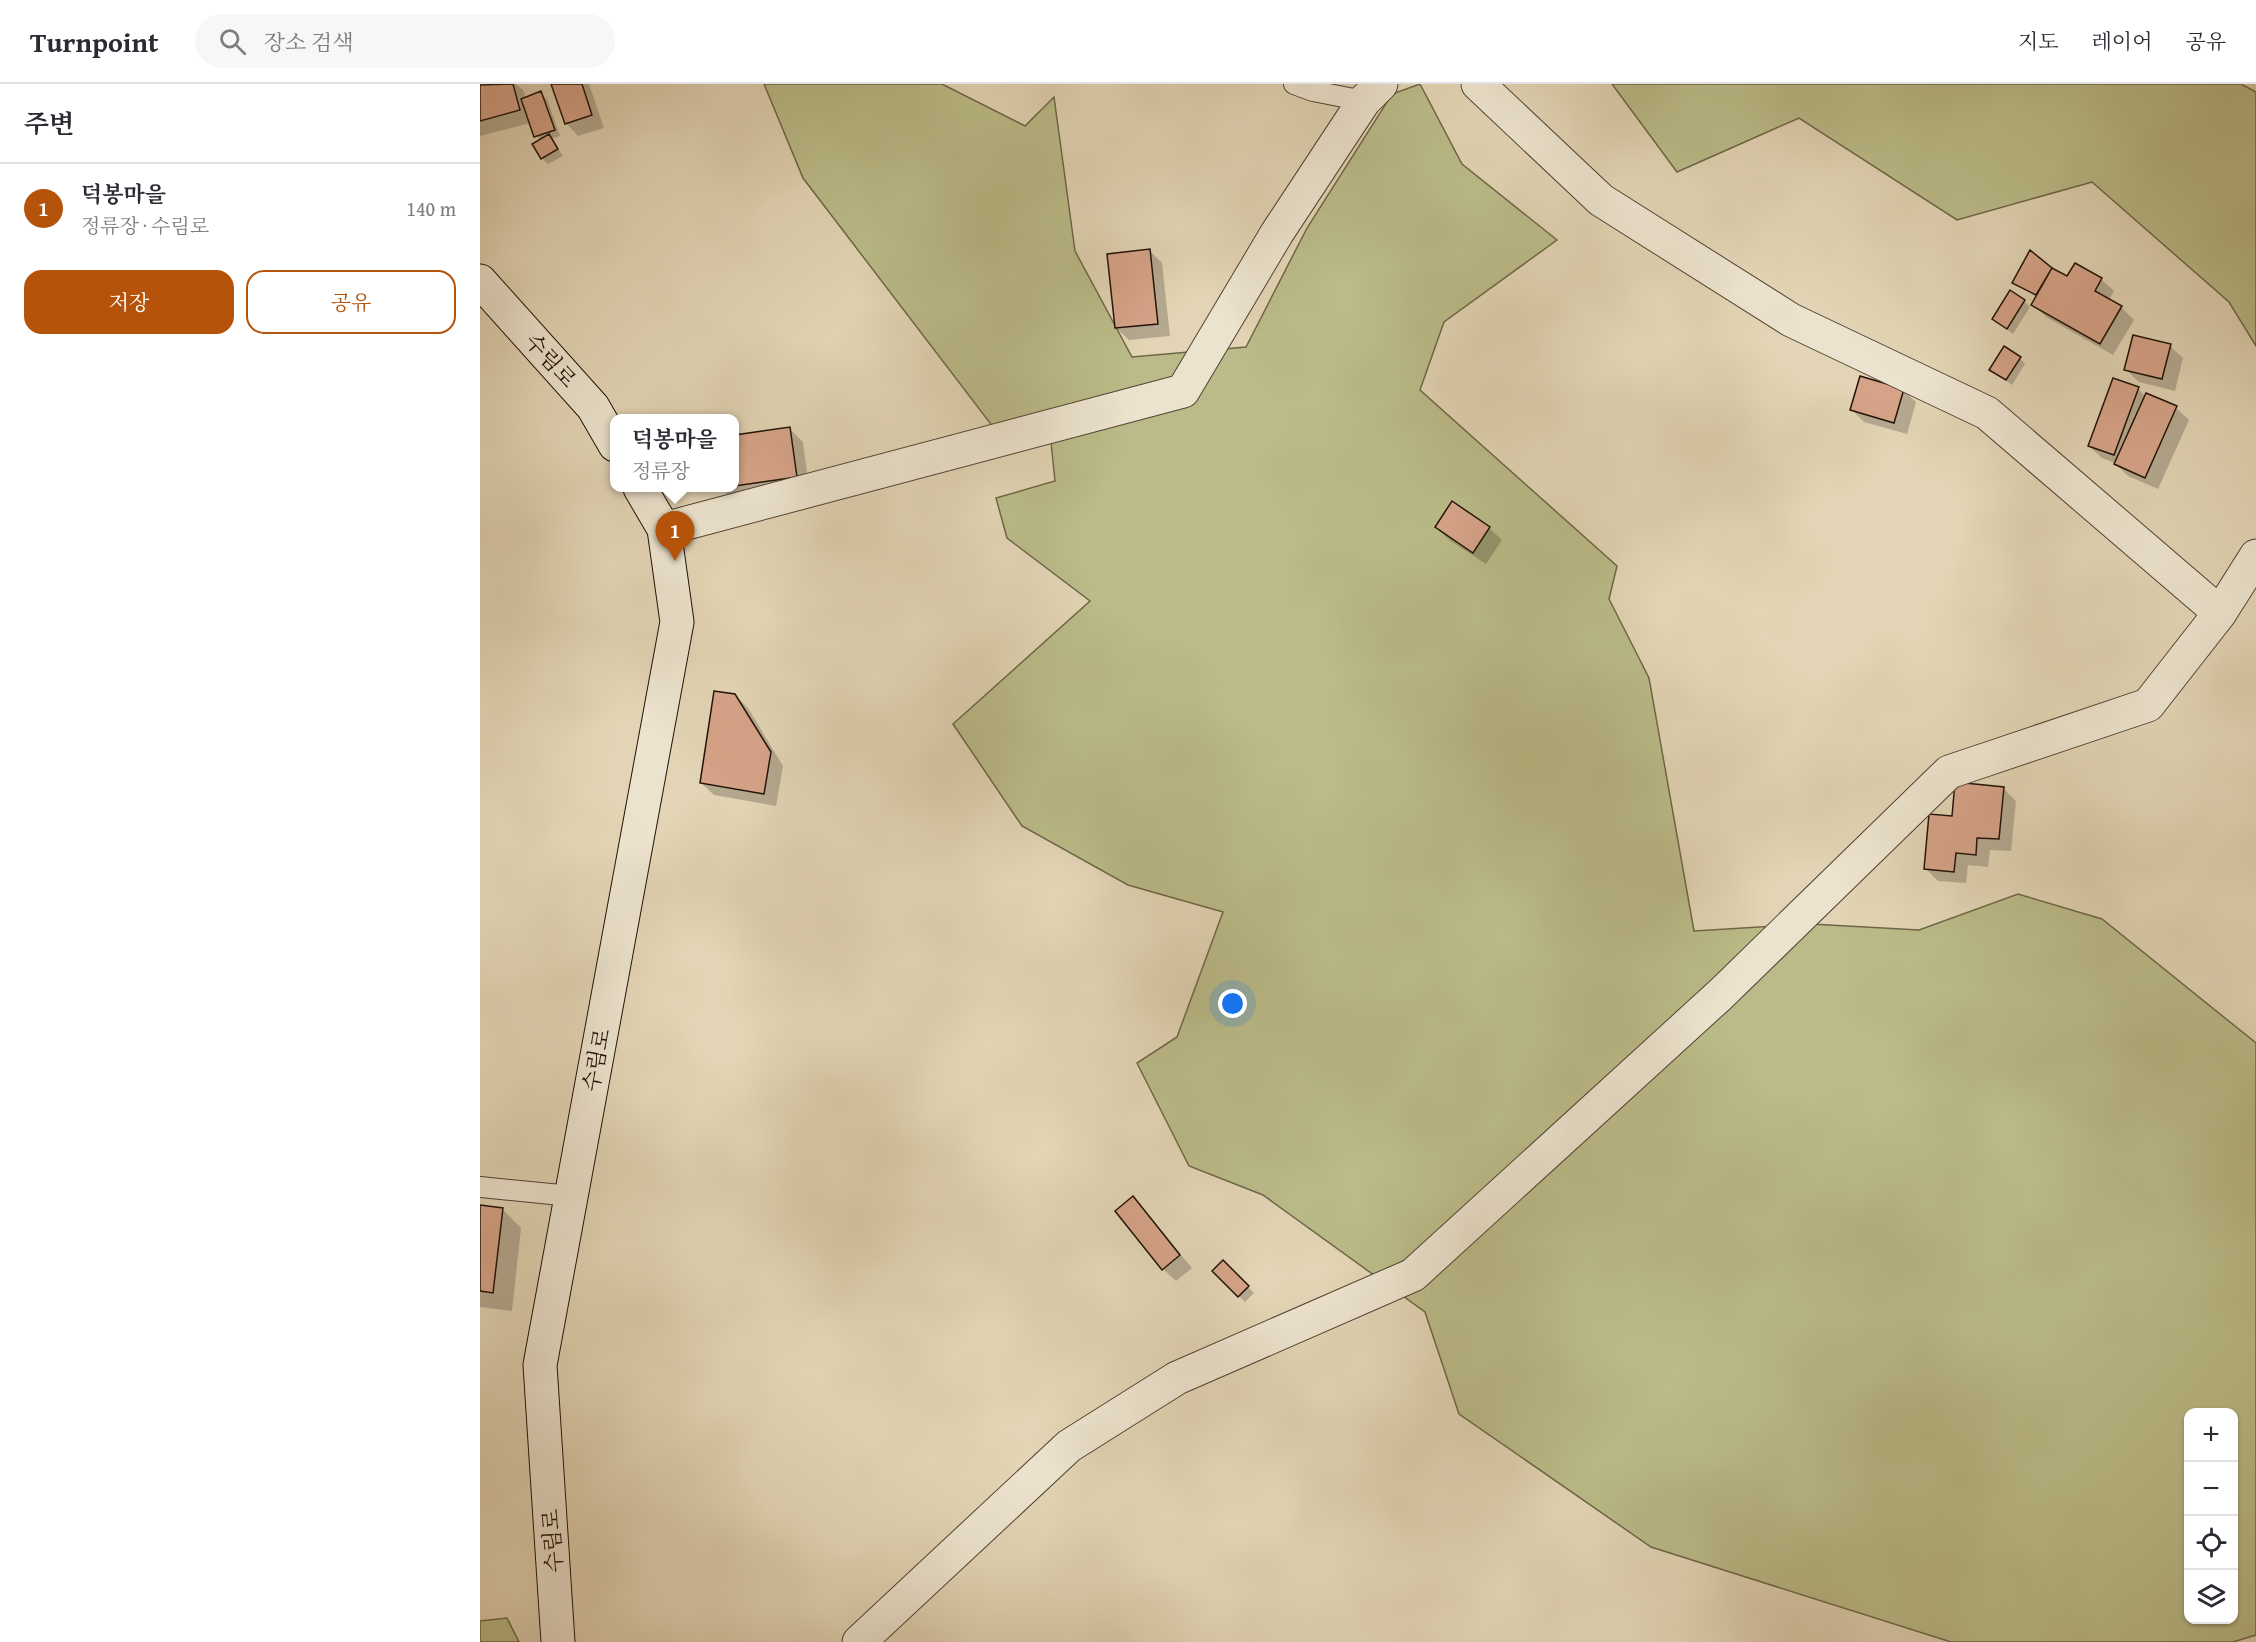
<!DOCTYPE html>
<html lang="ko">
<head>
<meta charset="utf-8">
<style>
  :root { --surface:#fff; --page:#f7f7f7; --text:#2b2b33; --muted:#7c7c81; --line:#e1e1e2; --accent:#b45309 }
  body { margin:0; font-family:"Gentium Book Plus","Noto Serif KR",serif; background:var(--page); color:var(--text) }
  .controls { position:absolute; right:18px; bottom:18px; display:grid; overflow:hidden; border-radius:12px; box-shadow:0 2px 4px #0004 }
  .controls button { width:54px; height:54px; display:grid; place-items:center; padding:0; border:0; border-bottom:2px solid var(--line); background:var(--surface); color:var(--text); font:30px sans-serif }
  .you { position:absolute; left:753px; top:920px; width:21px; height:21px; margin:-15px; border:4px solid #fff; border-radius:50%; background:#1a73e8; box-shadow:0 0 0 9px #1a73e833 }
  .badge { display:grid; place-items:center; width:39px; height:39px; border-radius:50%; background:var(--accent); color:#fff; font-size:20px; font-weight:700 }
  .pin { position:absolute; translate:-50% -50px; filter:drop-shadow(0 2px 3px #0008) }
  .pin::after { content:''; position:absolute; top:32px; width:21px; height:18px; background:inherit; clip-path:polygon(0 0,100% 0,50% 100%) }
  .popup { position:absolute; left:130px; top:330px; width:129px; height:78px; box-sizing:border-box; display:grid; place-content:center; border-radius:12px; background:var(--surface); filter:drop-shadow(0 2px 4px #0005); font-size:20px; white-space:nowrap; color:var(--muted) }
  .popup b { font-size:22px; color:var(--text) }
  .popup::after { content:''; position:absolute; left:50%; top:100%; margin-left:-12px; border:12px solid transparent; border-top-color:var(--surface) }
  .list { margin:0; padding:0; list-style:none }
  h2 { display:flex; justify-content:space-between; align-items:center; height:78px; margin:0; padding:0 24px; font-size:26px }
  h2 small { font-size:20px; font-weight:400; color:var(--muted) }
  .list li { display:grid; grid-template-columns:39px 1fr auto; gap:18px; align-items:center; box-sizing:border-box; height:90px; padding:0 24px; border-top:2px solid var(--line) }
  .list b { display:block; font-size:22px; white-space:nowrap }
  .list p { margin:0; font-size:20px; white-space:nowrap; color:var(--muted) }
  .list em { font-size:20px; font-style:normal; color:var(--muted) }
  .actions { display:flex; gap:12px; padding:18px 24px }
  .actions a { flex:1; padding:14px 0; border:2px solid var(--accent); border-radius:18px; text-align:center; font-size:21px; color:var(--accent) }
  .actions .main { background:var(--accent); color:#fff }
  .icon { flex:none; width:33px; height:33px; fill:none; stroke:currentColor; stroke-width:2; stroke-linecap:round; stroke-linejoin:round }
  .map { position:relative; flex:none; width:1776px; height:1558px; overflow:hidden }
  header { display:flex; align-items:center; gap:36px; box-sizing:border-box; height:84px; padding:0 30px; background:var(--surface); border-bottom:2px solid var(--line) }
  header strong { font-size:28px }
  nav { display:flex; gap:33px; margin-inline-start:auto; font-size:21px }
  .search { width:420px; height:54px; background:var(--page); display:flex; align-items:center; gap:15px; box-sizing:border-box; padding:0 21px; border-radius:33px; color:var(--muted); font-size:22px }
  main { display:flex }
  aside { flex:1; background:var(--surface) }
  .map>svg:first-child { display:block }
  .green { fill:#babb88; stroke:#6e6648; stroke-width:1.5; fill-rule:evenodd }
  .shadow { fill:#0003 }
  .building { fill:#d6a388; stroke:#211208; stroke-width:1.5 }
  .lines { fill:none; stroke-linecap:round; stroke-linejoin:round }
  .lane-casing { stroke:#514233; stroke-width:22 }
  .street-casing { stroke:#514233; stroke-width:35 }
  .secondary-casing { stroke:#211208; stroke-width:35 }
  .lane { stroke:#ece3ce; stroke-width:20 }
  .street { stroke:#ece3ce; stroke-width:33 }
  .secondary { stroke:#ece3ce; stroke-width:33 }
  .labels { text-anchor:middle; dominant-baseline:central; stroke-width:6; stroke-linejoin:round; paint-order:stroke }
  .street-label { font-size:22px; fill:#211208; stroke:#ece3ce }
</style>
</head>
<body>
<header>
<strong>Turnpoint</strong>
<div class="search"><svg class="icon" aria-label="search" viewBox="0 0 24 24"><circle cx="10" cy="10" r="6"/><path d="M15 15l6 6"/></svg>장소 검색</div>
<nav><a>지도</a><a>레이어</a><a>공유</a></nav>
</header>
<main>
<aside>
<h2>주변<small></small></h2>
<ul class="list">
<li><span class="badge">1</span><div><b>덕봉마을</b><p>정류장 · 수림로</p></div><em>140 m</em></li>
</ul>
<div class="actions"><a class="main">저장</a><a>공유</a></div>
</aside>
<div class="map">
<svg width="1776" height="1558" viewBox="0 0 1776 1558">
  <rect width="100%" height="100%" fill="#e2d4b4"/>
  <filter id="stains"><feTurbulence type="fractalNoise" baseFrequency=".00333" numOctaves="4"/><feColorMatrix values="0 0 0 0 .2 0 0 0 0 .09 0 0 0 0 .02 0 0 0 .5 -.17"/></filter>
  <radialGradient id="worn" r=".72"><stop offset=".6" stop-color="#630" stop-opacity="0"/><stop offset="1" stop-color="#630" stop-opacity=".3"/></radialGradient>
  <!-- green -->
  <path class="green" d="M284 0H462L545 42 574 13 595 167 652 273 766 263 827 144 912 10 940 0 982 80 1077 156 964 238 940 306 1137 482 1129 515 1169 594 1214 847 1331 840 1439 846 1538 810 1622 835 1776 959V1551L1753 1558H1471L1171 1463 979 1330 945 1228 783 1111 709 1082 657 979 697 953 743 828 648 801 542 742 473 640 610 517 527 454 516 414 575 397 568 329 513 343 323 94ZM1708 1328H1754V1536H1708Z
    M1132 0H1761L1776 8V262L1749 218 1612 98 1477 136 1319 34 1197 88Z
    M27 1534 39 1558H0V1537Z"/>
  <!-- shadow -->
  <path class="shadow" d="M10 0H36L44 7 45 14 61 9 67 15 80 52 72 55 83 72 68 80 62 74 54 60 60 57 51 39 0 52V3Z
    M73 0H109L124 44 98 52 86 39Z
    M670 167 682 179 690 252 649 256 636 244Z
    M1550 169 1588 194 1621 195 1634 207 1629 216 1641 223 1654 236 1633 271 1566 233 1553 220 1557 213 1534 199Z
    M1544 217 1550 223 1533 250 1513 235Z
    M1690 262 1703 274 1695 307 1659 298 1646 286Z
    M1540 274 1545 280 1532 301 1511 286Z
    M1658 305 1666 313 1667 311 1696 324 1709 336 1678 405 1648 392 1635 379 1622 374 1609 362Z
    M1423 306 1436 318 1427 350 1384 338 1372 326Z
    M310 345 323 358 329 405 253 416 241 404H255V352Z
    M956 443 1009 444 1022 456 1006 480 969 456Z
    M255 611 268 624 303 682 296 722 234 711 221 699Z
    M1523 704 1536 717 1531 767 1510 766 1508 783 1488 781 1486 799 1458 797 1445 784 1474 734Z
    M653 1114 712 1184 696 1197 683 1185Z
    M0 1123 22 1125 41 1144 32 1227 0 1223Z
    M743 1178 774 1209 765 1218 734 1187Z"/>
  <!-- building -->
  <path class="building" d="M33 0 40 26 0 37V1Z
    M71 0H102L112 31 85 40Z
    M61 7 75 46 54 53 41 15Z
    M69 50 78 65 61 75 52 60Z
    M670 165 678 240 635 244 627 170Z
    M1550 166 1572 184 1556 211 1532 199Z
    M1595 179 1622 194 1615 207 1642 222 1620 260 1551 221 1572 184 1587 192Z
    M1530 206 1545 216 1527 245 1512 235Z
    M1653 251 1691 260 1682 295 1644 286Z
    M1524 262 1541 273 1526 296 1509 286Z
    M1380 292 1424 305 1414 339 1370 326Z
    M1633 294 1659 303 1634 371 1608 362Z
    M1666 309 1697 322 1665 394 1634 380Z
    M310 343 317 393 255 402V351Z
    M972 417 1010 443 993 469 955 443Z
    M234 607 255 610 291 668 284 710 220 699Z
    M1475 698 1524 703 1519 755 1497 754 1496 771 1476 769 1474 788 1444 785 1449 730 1472 732Z
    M653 1112 700 1171 682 1186 635 1127Z
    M0 1121 23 1124 13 1209 0 1207Z
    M743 1176 769 1202 758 1213 732 1187Z"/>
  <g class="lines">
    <!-- lane casing -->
    <g class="lane-casing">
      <path id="lane" d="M814 0 833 7 884 17
        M0 1103 91 1112"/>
    </g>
    <!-- street casing -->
    <g class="street-casing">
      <path id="street" d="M998 0 1121 116 1311 236 1507 329 1740 529
        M184 445 703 307 797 149 884 17 901 0
        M379 1558 589 1362 697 1294 933 1191 1241 910 1469 688 1668 621 1740 529 1776 472"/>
    </g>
    <!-- secondary casing -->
    <g class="secondary-casing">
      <path id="secondary" d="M0 197 113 323 135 361
        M78 1558 60 1281 197 538 184 445 160 404"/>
    </g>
    <!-- lane -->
    <use href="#lane" class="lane"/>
    <!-- street -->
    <use href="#street" class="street"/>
    <!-- secondary -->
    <use href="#secondary" class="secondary"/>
  </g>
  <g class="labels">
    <!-- street labels -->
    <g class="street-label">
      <text transform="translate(71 276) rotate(48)">수림로</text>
      <text transform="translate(116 976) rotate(-79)">수림로</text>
      <text transform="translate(72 1457) rotate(-94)">수림로</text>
    </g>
  </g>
  <rect width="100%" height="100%" filter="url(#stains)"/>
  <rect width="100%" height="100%" fill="url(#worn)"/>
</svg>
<div class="controls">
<button>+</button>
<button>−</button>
<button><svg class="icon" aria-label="locate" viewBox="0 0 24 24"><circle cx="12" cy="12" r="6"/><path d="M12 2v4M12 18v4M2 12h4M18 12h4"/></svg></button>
<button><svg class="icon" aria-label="layers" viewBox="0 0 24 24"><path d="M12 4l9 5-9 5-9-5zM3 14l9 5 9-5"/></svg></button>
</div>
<div class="you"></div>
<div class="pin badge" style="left:195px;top:477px">1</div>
<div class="popup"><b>덕봉마을</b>정류장</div>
</div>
</main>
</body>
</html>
